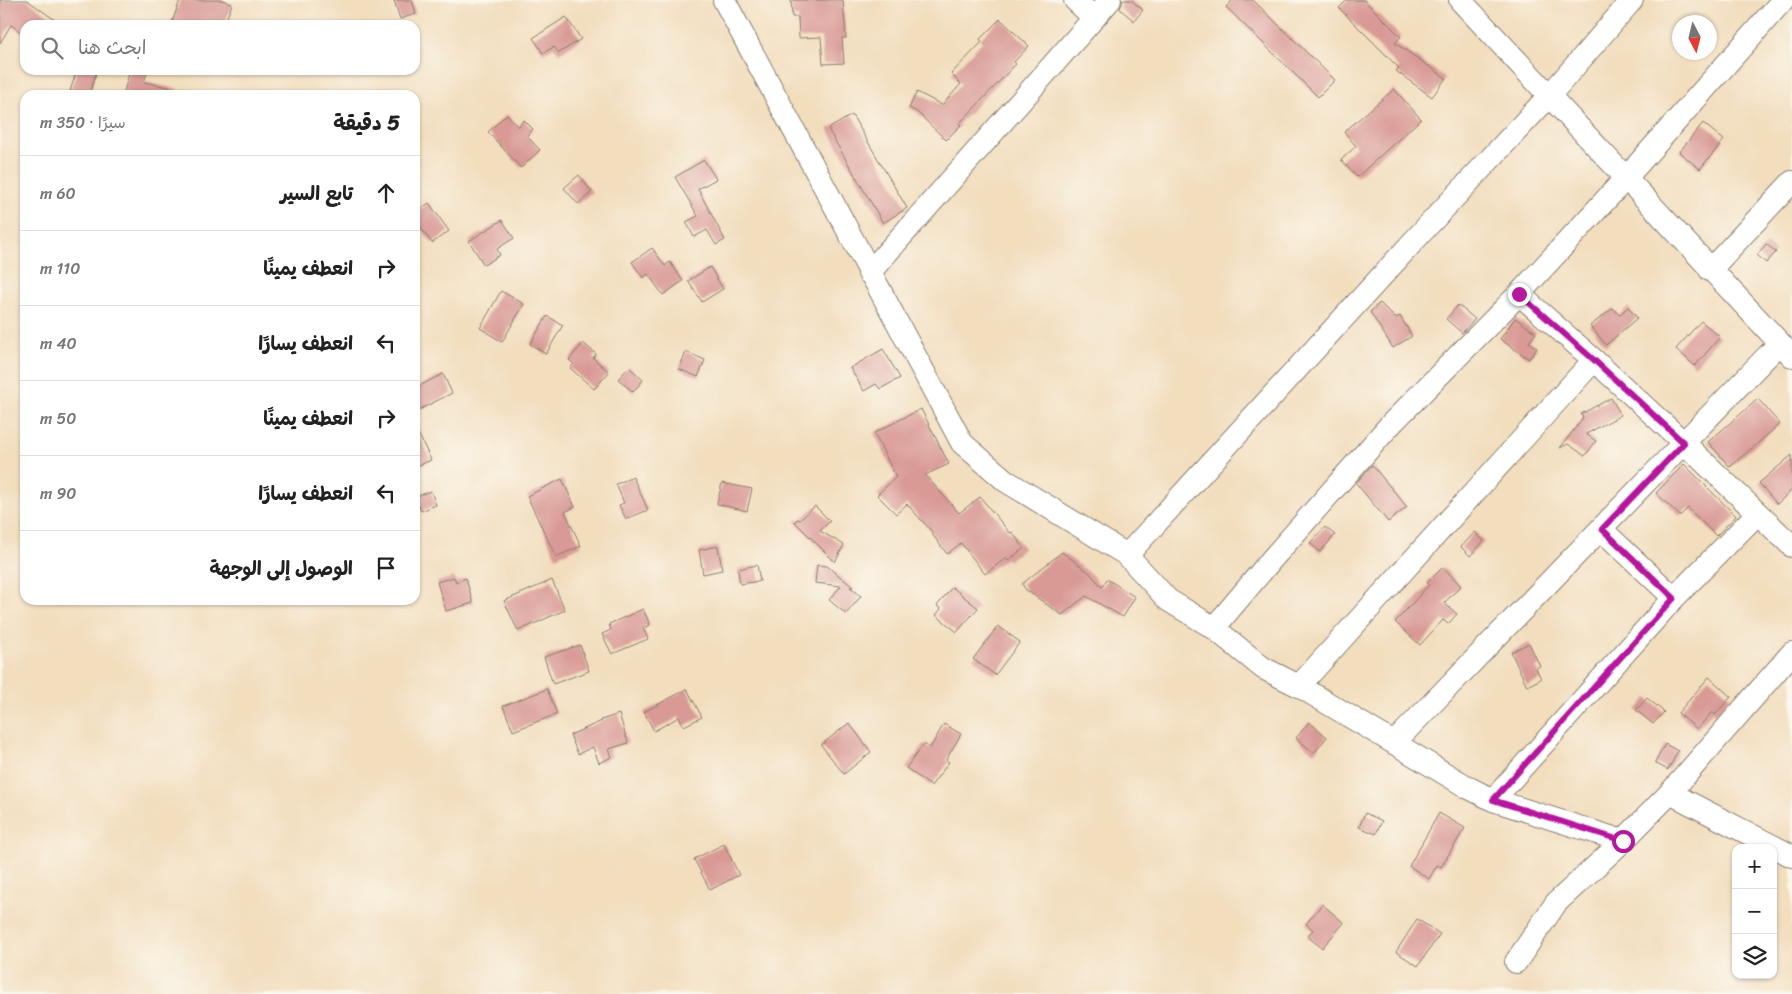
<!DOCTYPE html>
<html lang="ar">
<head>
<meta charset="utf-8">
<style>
  :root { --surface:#fff; --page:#f6f6f6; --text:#222; --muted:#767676; --line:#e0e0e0 }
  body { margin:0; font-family:Sriracha,"Playpen Sans Arabic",sans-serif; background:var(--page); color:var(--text); direction:rtl }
  .controls { position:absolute; right:15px; bottom:15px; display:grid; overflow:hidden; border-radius:10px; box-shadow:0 1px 4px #0004 }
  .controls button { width:45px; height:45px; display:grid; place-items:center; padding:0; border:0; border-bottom:1px solid var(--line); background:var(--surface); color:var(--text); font:25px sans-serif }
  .compass { position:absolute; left:1672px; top:15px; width:45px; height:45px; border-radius:50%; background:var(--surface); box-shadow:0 1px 4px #0004; rotate:173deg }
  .stop { position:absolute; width:15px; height:15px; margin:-11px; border:4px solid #b5179e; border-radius:50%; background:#fff }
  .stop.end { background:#b5179e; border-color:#fff; box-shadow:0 1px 5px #0008 }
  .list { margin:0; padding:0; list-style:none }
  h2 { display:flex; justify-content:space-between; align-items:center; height:65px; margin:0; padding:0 20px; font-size:21px }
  h2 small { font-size:16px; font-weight:400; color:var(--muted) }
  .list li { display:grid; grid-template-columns:32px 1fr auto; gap:15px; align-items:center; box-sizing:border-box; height:75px; padding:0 20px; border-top:1px solid var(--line) }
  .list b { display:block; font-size:19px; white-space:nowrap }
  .list em { font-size:16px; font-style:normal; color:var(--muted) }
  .icon { flex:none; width:28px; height:28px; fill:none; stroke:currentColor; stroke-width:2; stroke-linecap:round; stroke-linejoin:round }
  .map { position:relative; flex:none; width:1792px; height:994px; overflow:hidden; direction:ltr }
  .search { position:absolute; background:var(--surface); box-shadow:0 1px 4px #0004; left:20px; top:20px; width:400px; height:55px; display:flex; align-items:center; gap:12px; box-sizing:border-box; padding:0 18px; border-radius:15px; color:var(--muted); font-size:19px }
  .panel { position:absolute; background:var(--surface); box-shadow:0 1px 4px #0004; left:20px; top:90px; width:400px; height:515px; border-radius:15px; direction:rtl }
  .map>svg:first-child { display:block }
  .building { fill:#d99a95 }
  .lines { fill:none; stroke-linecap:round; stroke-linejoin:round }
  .minor-casing { stroke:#877c6c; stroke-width:24 }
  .minor { stroke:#fff; stroke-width:22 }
  .route { stroke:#b5179e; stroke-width:6 }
</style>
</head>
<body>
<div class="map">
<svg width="1792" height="994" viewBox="0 0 1792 994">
  <rect width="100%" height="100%" fill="#fbf7ec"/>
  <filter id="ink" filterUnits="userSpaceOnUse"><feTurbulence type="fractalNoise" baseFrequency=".02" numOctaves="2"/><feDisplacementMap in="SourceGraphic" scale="10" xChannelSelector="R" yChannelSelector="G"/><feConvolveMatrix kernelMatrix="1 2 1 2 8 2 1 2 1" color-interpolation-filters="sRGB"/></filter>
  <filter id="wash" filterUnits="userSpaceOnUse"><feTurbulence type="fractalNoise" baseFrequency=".0096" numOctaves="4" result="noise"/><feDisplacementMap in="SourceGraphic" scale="20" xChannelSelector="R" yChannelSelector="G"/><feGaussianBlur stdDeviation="1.12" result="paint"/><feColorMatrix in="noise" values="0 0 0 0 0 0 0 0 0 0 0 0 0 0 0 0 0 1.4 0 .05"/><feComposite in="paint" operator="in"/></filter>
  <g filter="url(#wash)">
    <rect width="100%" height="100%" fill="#f2ddbd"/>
    <g id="blocks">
      <!-- building -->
      <path class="building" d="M0 0H27L62 25H25V35L11 25 0 43Z
        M180 0H222L232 4 224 25H171Z
        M394 0H412L416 14 400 19Z
        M791 0H843L846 38H842L844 63 823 64 821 37 799 38 798 17H792Z
        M1123 0H1131L1143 10 1134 21 1120 9Z
        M1233 0H1253L1335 80 1318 97 1226 7Z
        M1347 0H1364L1401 37 1395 43 1446 78 1432 97 1396 71 1399 68 1339 8Z
        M566 17 581 39 559 53 554 47 543 53 533 38Z
        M1000 19 1029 46 1014 62 1016 64 959 124 961 125 946 140 917 112 909 108 917 92 942 105 961 84 951 74 982 42 980 39Z
        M77 70H97L89 95H83L70 91Z
        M130 70H148L144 82 178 89 177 95H123Z
        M1394 89 1421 119 1357 177 1341 160 1356 146 1344 132Z
        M507 114 518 127 524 120 533 129 527 136 540 150 521 168 488 132Z
        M852 115 907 208 883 223 828 129Z
        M1703 123 1724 140 1700 169 1679 152Z
        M704 160 716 179 698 189 725 240 716 245 707 230 694 237 686 222 698 216 675 177Z
        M579 175 592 192 578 204 564 188Z
        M429 203 449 231 432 243 415 220V213Z
        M502 220 514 238 497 249 500 255 484 265 469 241Z
        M1766 244 1776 252 1766 263 1757 255Z
        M652 248 665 266 670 262 683 281 663 295 648 274 643 278 632 262Z
        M710 267 723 289 702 302 688 281Z
        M501 291 524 304 502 342 480 328Z
        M1380 303 1395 318 1400 316 1412 336 1393 348 1370 312Z
        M1458 305 1475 319 1462 333 1446 319Z
        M1628 307 1637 318 1606 345 1590 326 1613 308 1619 315Z
        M547 316 563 325 546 354 530 344Z
        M1515 318 1536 333 1529 342 1537 348 1529 359 1500 339Z
        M1701 321 1720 337 1695 366 1676 349Z
        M583 343 596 354 593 358 609 372 594 389 570 368 574 364 569 360Z
        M883 349 900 378 880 389 876 384 864 391 850 368Z
        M686 352 705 360 698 377 679 369Z
        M629 367 643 380 633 392 618 379Z
        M443 374 452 393 415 412V388Z
        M1611 398 1621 415 1586 434 1596 441 1585 456 1568 444 1560 448 1583 418 1581 414Z
        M1758 399 1780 424 1730 467 1708 442Z
        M921 409 949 464 925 475 959 513 980 497 1010 533 1012 532 1024 548 1008 561 1006 558 985 574 961 543 947 554 932 534 933 533 907 504 896 514 877 495 896 477 874 433Z
        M415 427 431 460 415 467Z
        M1792 455V490L1777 504 1759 483Z
        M1684 464 1736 516 1716 536 1688 508 1680 516 1656 493Z
        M1372 465 1407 507 1388 522 1356 483Z
        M633 477 648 510 626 519 619 505 624 503 616 484Z
        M562 479 575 507 565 512 581 546 556 557 527 496Z
        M722 483 752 489 747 511 717 504Z
        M431 491 436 505 421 511 415 497Z
        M815 506 830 521 820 531 844 545 835 562 795 522 797 519 800 520Z
        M1325 527 1335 535 1320 552 1310 543Z
        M1475 532 1484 541 1470 556 1461 547Z
        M718 546 722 570 703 574 699 550Z
        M1062 552 1090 573 1102 587 1107 579 1135 597 1123 617 1086 596 1062 615 1026 590 1022 584Z
        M757 565 760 581 740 584 738 569Z
        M817 565 827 566 853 587H850L861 596 846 614 829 600 841 586 815 583Z
        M1443 567 1461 586 1444 603 1457 614 1448 624 1443 620 1420 645 1395 622 1429 585 1427 583Z
        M454 577 456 582 466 578 473 603 446 611 437 582Z
        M552 580 565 610 518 631 504 601Z
        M952 587 978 608 957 632 936 615 941 609 937 606Z
        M643 609 650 625 643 628 648 639 612 654 602 634 611 630 609 624Z
        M998 626 1020 642 995 675 973 659Z
        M1529 643 1540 666 1536 668 1541 679 1527 686 1511 652Z
        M580 645 589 671 553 684 544 657Z
        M1709 677 1731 697 1715 715 1712 712 1697 729 1678 713Z
        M547 689 557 714 513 731 503 706Z
        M687 689 702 717 684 726 679 717 654 731 644 712Z
        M1647 698 1664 712 1653 724 1636 710Z
        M619 714 628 743 609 749 612 757 599 763 593 747 578 754 570 735 602 721 601 720Z
        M1309 722 1327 737 1314 753 1296 738Z
        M849 723 871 752 844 774 821 745Z
        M944 724 961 734 946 760 949 762 931 786 906 768 924 744 930 748Z
        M1665 744 1678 751 1668 770 1655 763Z
        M1365 813 1382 821 1376 834 1359 827Z
        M1439 813 1465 828 1441 867 1437 865 1429 879 1409 866Z
        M724 844 739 875 710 890 694 859Z
        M1322 904 1344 923 1322 948 1307 936 1313 930 1306 924Z
        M1417 919 1440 934 1418 966 1396 952Z"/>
    </g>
  </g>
  <g filter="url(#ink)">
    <use href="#blocks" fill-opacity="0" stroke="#877c6c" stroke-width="1"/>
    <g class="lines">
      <!-- minor casing -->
      <g class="minor-casing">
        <path id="minor" d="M724 0 962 443 1006 481 1127 555 1168 600 1214 628 1263 668 1299 686 1469 788 1493 800 1623 841
          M1075 0 1094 18
          M1460 0 1792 356
          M1710 270 1792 182
          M869 273 1110 0
          M1519 294 1594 360 1684 443 1792 546
          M1601 529 1674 598
          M1127 555 1422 232 1549 96 1632 0
          M1214 628 1272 559 1390 425 1519 294 1625 179 1783 0
          M1299 686 1594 360
          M1394 743 1779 344
          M1670 793 1792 856
          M1493 800 1674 598 1757 514
          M1516 962 1556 903 1623 841 1670 793 1792 653"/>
      </g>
      <!-- minor -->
      <use href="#minor" class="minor"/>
    </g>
  </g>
  <g class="lines" filter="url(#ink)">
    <!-- route -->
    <path class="route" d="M1519 294 1594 360 1684 443 1602 529 1674 598 1493 800 1623 841"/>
  </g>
</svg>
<div class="controls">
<button>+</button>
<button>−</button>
<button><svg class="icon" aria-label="layers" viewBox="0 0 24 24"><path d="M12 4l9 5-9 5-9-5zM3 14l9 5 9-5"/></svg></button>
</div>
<svg class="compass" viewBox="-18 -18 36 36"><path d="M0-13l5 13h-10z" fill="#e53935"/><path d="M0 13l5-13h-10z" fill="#767676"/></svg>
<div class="stop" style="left:1623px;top:841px"></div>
<div class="stop end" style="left:1519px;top:294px"></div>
<div class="search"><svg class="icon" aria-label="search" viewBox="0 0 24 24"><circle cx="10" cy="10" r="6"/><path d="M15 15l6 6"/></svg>ابحث هنا</div>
<section class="panel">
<h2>5 دقيقة<small>سيرًا · 350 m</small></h2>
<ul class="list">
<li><svg class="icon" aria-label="ahead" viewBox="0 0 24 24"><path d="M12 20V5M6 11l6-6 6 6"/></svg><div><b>تابع السير</b></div><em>60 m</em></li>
<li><svg class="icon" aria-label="right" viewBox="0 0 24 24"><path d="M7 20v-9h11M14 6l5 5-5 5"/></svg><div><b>انعطف يمينًا</b></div><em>110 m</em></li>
<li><svg class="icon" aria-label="left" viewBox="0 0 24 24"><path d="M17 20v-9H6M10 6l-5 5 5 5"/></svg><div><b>انعطف يسارًا</b></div><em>40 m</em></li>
<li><svg class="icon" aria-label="right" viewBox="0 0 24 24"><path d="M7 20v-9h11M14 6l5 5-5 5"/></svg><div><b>انعطف يمينًا</b></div><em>50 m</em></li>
<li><svg class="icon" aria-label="left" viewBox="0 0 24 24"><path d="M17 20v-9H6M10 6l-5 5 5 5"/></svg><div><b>انعطف يسارًا</b></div><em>90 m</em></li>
<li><svg class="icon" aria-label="arrive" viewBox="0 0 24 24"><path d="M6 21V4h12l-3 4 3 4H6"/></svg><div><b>الوصول إلى الوجهة</b></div></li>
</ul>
</section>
</div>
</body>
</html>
